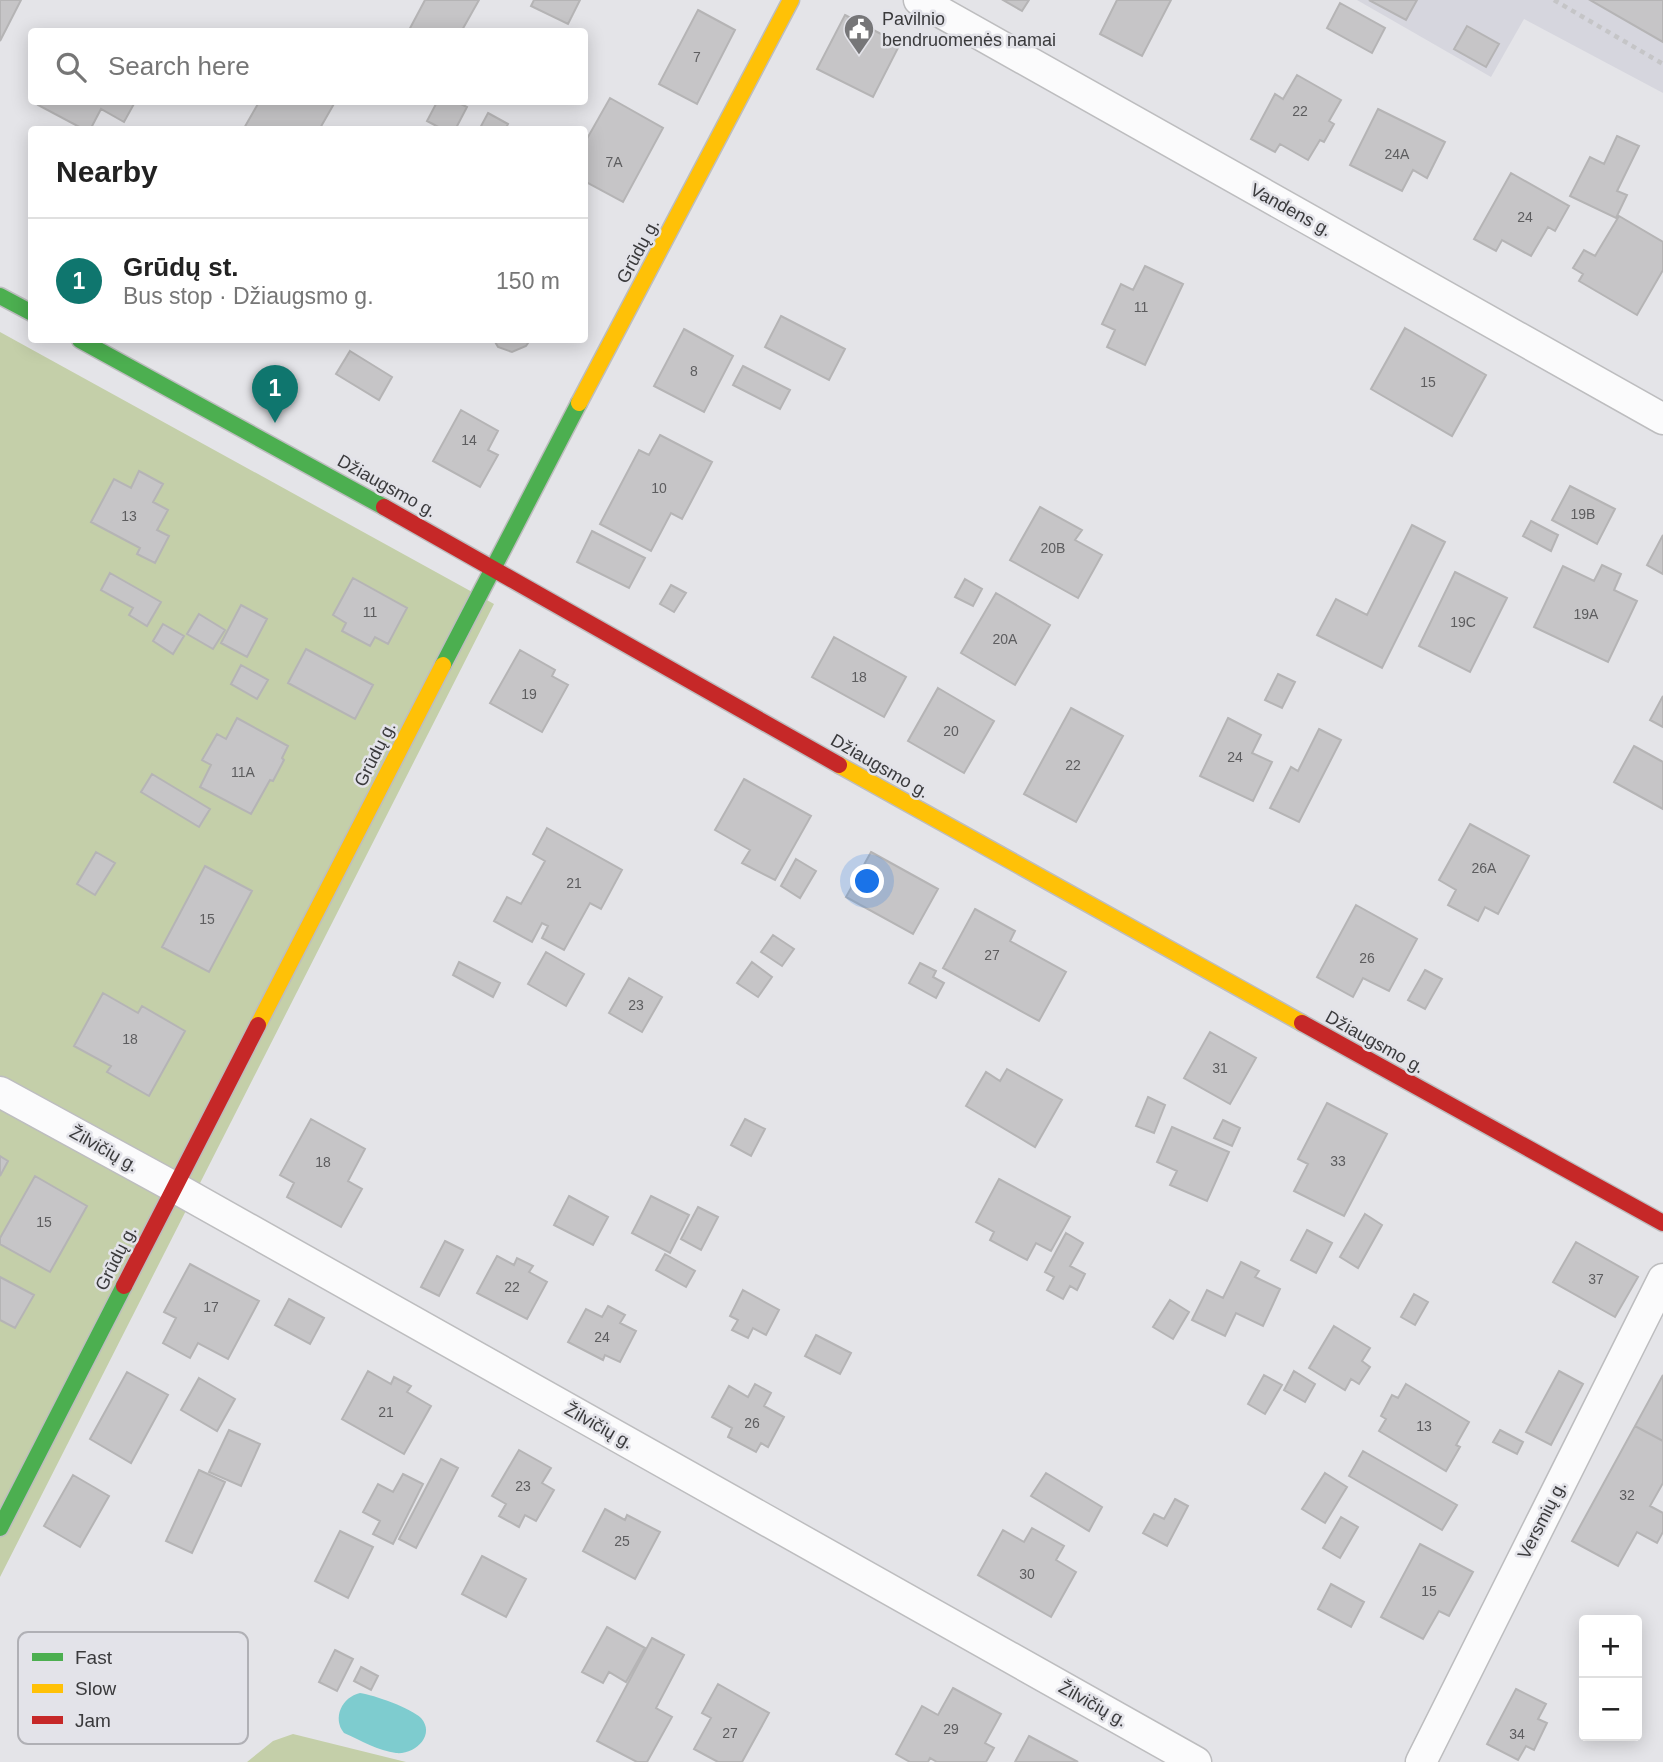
<!DOCTYPE html>
<html lang="en">
<head>
<meta charset="utf-8">
<style>
  :root { --surface:#fff; --page:#f2f2f2; --text:#222; --muted:#767676; --line:#e0e0e0; --accent:#0f766e }
  body { margin:0; font-family:Arial,sans-serif; background:var(--page); color:var(--text) }
  .controls { position:absolute; right:21px; bottom:21px; display:grid; overflow:hidden; border-radius:7px; box-shadow:0 4px 18px #0003 }
  .controls button { width:63px; height:63px; display:grid; place-items:center; padding:0; border:0; border-bottom:2px solid var(--line); background:var(--surface); color:var(--text); font:35px sans-serif }
  .you { position:absolute; left:868px; top:882px; width:24px; height:24px; margin:-18px; border:5px solid #fff; border-radius:50%; background:#1a73e8; box-shadow:0 0 0 10px #1a73e833 }
  .badge { display:grid; place-items:center; width:46px; height:46px; border-radius:50%; background:var(--accent); color:#fff; font-size:23px; font-weight:700 }
  .pin { position:absolute; translate:-50% -58px; filter:drop-shadow(0 2px 4px #0008) }
  .pin::after { content:''; position:absolute; top:37px; width:24px; height:21px; background:inherit; clip-path:polygon(0 0,100% 0,50% 100%) }
  .list { margin:0; padding:0; list-style:none }
  h2 { display:flex; justify-content:space-between; align-items:center; height:91px; margin:0; padding:0 28px; font-size:30px }
  h2 small { font-size:23px; font-weight:400; color:var(--muted) }
  .list li { display:grid; grid-template-columns:46px 1fr auto; gap:21px; align-items:center; box-sizing:border-box; height:126px; padding:0 28px; border-top:2px solid var(--line) }
  .list b { display:block; font-size:26px; white-space:nowrap }
  .list p { margin:0; font-size:23px; white-space:nowrap; color:var(--muted) }
  .list em { font-size:23px; font-style:normal; color:var(--muted) }
  .icon { flex:none; width:38px; height:38px; fill:none; stroke:currentColor; stroke-width:2; stroke-linecap:round; stroke-linejoin:round }
  .map { position:relative; flex:none; width:1663px; height:1762px; overflow:hidden }
  .search { position:absolute; background:var(--surface); box-shadow:0 4px 18px #0003; left:28px; top:28px; width:560px; height:77px; display:flex; align-items:center; gap:18px; box-sizing:border-box; padding:0 24px; border-radius:7px; color:var(--muted); font-size:26px }
  .panel { position:absolute; background:var(--surface); box-shadow:0 4px 18px #0003; left:28px; top:126px; width:560px; height:217px; border-radius:7px }
  .map>svg:first-child { display:block }
  .built { fill:#d6d6de }
  .green { fill:#c4cfa9 }
  .water { fill:#7ecccf }
  .building { fill:#c6c5c7; stroke:#b5b4b5; stroke-width:2 }
  .lines { fill:none; stroke-linecap:round; stroke-linejoin:round }
  .street-casing { stroke:#bdbdbf; stroke-width:33 }
  .fast-casing { stroke:#bdbdbf; stroke-width:19 }
  .slow-casing { stroke:#bdbdbf; stroke-width:19 }
  .jam-casing { stroke:#bdbdbf; stroke-width:19 }
  .path { stroke:#c5c5c7; stroke-width:4.5; stroke-dasharray:5 5; stroke-linecap:butt }
  .street { stroke:#fbfbfc; stroke-width:30 }
  .fast { stroke:#4caf50; stroke-width:16 }
  .slow { stroke:#ffc107; stroke-width:16 }
  .jam { stroke:#c62828; stroke-width:16 }
  .labels { text-anchor:middle; dominant-baseline:central; stroke-width:5; stroke-linejoin:round; paint-order:stroke }
  .number-label { font-size:14px; fill:#5d5d5f }
  .poi-label { font-size:18px; fill:#3a3a3c; stroke:#e3e3e9; text-anchor:start }
  .street-label { font-size:18px; fill:#3a3a3c; stroke:#e3e3e9 }
  .key { fill:#e3e3e9; stroke:#b0b0b5; stroke-width:2 }
  .key-label { font-size:19px; fill:#3a3a3c }
</style>
</head>
<body>
<div class="map">
<svg width="1663" height="1762" viewBox="0 0 1663 1762">
  <rect width="100%" height="100%" fill="#e4e4e8"/>
  <!-- built -->
  <path class="built" d="M1357 0H1663V93L1524 19 1491 77Z"/>
  <!-- green -->
  <path class="green" d="M0 332 494 604 0 1577Z
    M293 1734 406 1762H247L273 1741Z"/>
  <!-- water -->
  <path class="water" d="M360 1693C374 1695 411 1708 421 1718 436 1735 415 1755 396 1753 379 1751 360 1740 344 1733 332 1718 342 1697 360 1693Z"/>
  <!-- building -->
  <path class="building" d="M0 0H21L0 41Z
    M425 0H479L461 32H408Z
    M534 0H580L568 24 531 6Z
    M1003 0H1029L1022 11Z
    M1117 0H1171L1142 56 1100 34Z
    M1369 0H1417L1406 20Z
    M1590 0H1663V42Z
    M1340 3 1385 28 1372 53 1327 28Z
    M698 10 735 30 697 104 659 84Z
    M845 15 900 44 873 97 817 69Z
    M1467 26 1499 44 1486 67 1454 49Z
    M1297 75 1341 100 1329 121 1334 124 1324 142 1320 140 1308 160 1280 144 1275 152 1251 139 1275 94 1283 99Z
    M610 98 663 128 623 202 584 181V144Z
    M39 102H135L124 122 101 109 90 130H85L38 105Z
    M259 102H335L319 130H243Z
    M437 102H457L467 107 455 130H444L427 121Z
    M1378 109 1445 142 1427 178 1413 170 1402 191 1350 165Z
    M488 113 508 124 505 130H479Z
    M1617 136 1639 146 1617 191 1627 195 1616 218 1570 196 1590 157 1604 164Z
    M1511 173 1569 206 1555 231 1548 227 1531 256 1502 240 1496 251 1474 239Z
    M1619 216 1663 242V270L1637 315 1579 281 1583 274 1573 268 1584 250 1595 256Z
    M1145 266 1183 284 1145 365 1107 347 1115 330 1102 324 1121 284 1133 290Z
    M781 316 845 349 829 380 765 347Z
    M1405 328 1486 375 1452 436 1371 389Z
    M684 329 733 356 704 412 654 386Z
    M494 340H530L526 346 512 352 498 347Z
    M350 351 392 377 379 400 336 374Z
    M743 366 790 390 780 409 733 385Z
    M461 410 498 431 488 450 498 455 480 487 433 461Z
    M660 435 712 462 682 519 671 513 651 551 600 524 639 450 649 455Z
    M139 471 163 484 153 502 168 510 157 530 169 536 155 563 137 554 140 548 91 522 114 479 131 488Z
    M1570 486 1615 509 1597 544 1552 520Z
    M1040 507 1082 530 1075 540 1102 555 1078 598 1010 560Z
    M1531 521 1558 535 1551 551 1523 536Z
    M1412 525 1445 542 1382 668 1317 635 1336 599 1367 615Z
    M592 531 645 558 629 588 577 562Z
    M1663 535V574L1647 565Z
    M1602 565 1621 574 1614 590 1637 601 1608 662 1534 627 1563 566 1594 581Z
    M1455 572 1507 598 1470 672 1419 646Z
    M110 573 161 602 147 626 129 615 133 608 101 590Z
    M353 578 407 608 388 644 375 637 370 646 342 631 346 623 333 615Z
    M965 579 982 589 973 606 955 597Z
    M671 585 686 593 674 612 660 604Z
    M996 593 1050 625 1015 685 961 653Z
    M241 605 267 619 247 657 221 643Z
    M199 614 225 630 213 649 187 634Z
    M163 624 184 636 173 654 153 641Z
    M834 637 906 677 884 717 812 677Z
    M306 649 373 685 355 719 288 683Z
    M520 650 555 670 552 676 568 685 542 732 490 703Z
    M241 665 268 680 257 699 231 684Z
    M1278 674 1295 682 1282 708 1265 700Z
    M938 688 994 721 964 773 908 741Z
    M1663 696V727L1650 720Z
    M1071 708 1123 736 1076 822 1024 794Z
    M237 718 288 746 282 758 284 760 273 781 270 780 251 814 200 787 211 765 202 760 217 734 226 739Z
    M1228 718 1261 735 1252 753 1272 762 1253 801 1200 776Z
    M1319 729 1341 740 1299 822 1270 808 1291 767 1298 771Z
    M1634 746 1663 762V809L1614 782Z
    M152 774 210 809 199 827 141 792Z
    M744 779 811 816 775 880 742 863 750 850 715 830Z
    M1470 824 1529 856 1498 914 1485 907 1478 921 1448 905 1456 890 1439 880Z
    M547 828 622 870 601 909 590 903 564 950 542 938 548 926 542 923 532 942 494 921 507 897 521 904 545 861 533 854Z
    M96 852 115 863 95 895 77 884Z
    M871 852 938 889 913 934 846 897Z
    M796 859 816 871 800 898 781 886Z
    M205 866 252 891 209 972 162 947Z
    M1356 905 1417 939 1389 991 1363 978 1353 997 1317 977Z
    M975 909 1015 931 1010 941 1066 972 1039 1021 943 968Z
    M773 935 794 949 782 966 761 952Z
    M546 952 584 974 566 1006 528 984Z
    M459 962 500 983 493 997 453 975Z
    M752 962 772 977 758 997 737 983Z
    M920 963 936 971 933 977 944 983 936 998 909 983Z
    M1425 970 1442 979 1425 1009 1408 1000Z
    M629 978 662 997 642 1032 609 1013Z
    M103 993 138 1013 142 1006 185 1031 149 1096 107 1072 111 1066 74 1046Z
    M1210 1032 1256 1058 1230 1104 1184 1078Z
    M1007 1069 1062 1100 1035 1147 966 1106 986 1072 1000 1081Z
    M1148 1097 1165 1105 1154 1133 1136 1126Z
    M1327 1103 1387 1134 1344 1216 1294 1191 1308 1164 1298 1159Z
    M311 1119 365 1149 348 1181 362 1189 341 1227 287 1197 294 1183 280 1175Z
    M745 1119 765 1129 751 1156 731 1145Z
    M1223 1120 1240 1128 1232 1146 1214 1138Z
    M1172 1127 1229 1152 1207 1201 1170 1185 1177 1171 1157 1162Z
    M0 1156 8 1161 0 1176Z
    M35 1176 87 1206 50 1272 0 1244V1238Z
    M999 1179 1070 1217 1051 1251 1036 1243 1027 1260 990 1240 994 1232 976 1222Z
    M569 1196 608 1217 593 1245 554 1225Z
    M651 1196 689 1215 670 1253 632 1233Z
    M698 1207 718 1217 701 1250 681 1239Z
    M1365 1214 1382 1225 1358 1268 1340 1257Z
    M1307 1230 1332 1243 1316 1273 1291 1260Z
    M1066 1233 1083 1243 1070 1266 1085 1274 1077 1290 1070 1286 1063 1299 1047 1290 1054 1277 1045 1272Z
    M445 1241 463 1250 439 1296 421 1287Z
    M1576 1242 1638 1277 1615 1317 1553 1282Z
    M665 1254 695 1271 686 1287 656 1270Z
    M497 1256 514 1265 517 1258 533 1266 529 1272 547 1282 527 1319 477 1293Z
    M1241 1262 1259 1271 1255 1277 1280 1289 1263 1326 1236 1313 1225 1336 1192 1320 1207 1290 1223 1298Z
    M190 1264 259 1301 228 1359 198 1343 190 1358 163 1343 176 1318 164 1312Z
    M0 1277 34 1295 15 1328 0 1320Z
    M743 1290 779 1310 766 1335 753 1328 748 1338 732 1330 738 1320 730 1316Z
    M1414 1294 1428 1302 1415 1325 1401 1317Z
    M289 1299 324 1318 310 1344 275 1325Z
    M1170 1300 1189 1312 1173 1339 1153 1327Z
    M608 1306 625 1315 620 1323 636 1331 620 1362 605 1355 603 1360 568 1342 586 1309 602 1317Z
    M1334 1326 1370 1348 1362 1361 1370 1367 1359 1384 1351 1379 1345 1390 1309 1368Z
    M816 1335 851 1353 840 1374 805 1356Z
    M368 1371 391 1384 394 1377 411 1386 407 1392 431 1406 404 1454 342 1419Z
    M1294 1371 1315 1384 1305 1402 1284 1390Z
    M1559 1371 1583 1384 1551 1445 1526 1432Z
    M127 1372 168 1395 131 1463 90 1439Z
    M1264 1375 1282 1385 1265 1414 1248 1404Z
    M1663 1375V1441L1635 1426Z
    M199 1378 235 1399 217 1431 181 1410Z
    M755 1384 771 1393 764 1406 784 1417 768 1447 761 1443 756 1452 728 1437 732 1428 712 1417 729 1386 748 1397Z
    M1406 1384 1469 1422 1456 1445 1460 1447 1446 1471 1379 1431 1386 1419 1381 1416 1392 1395 1398 1398Z
    M1635 1426 1663 1441V1483L1650 1506 1663 1513V1532L1657 1543 1637 1532 1618 1566 1572 1541Z
    M229 1430 260 1444 241 1486 209 1472Z
    M1500 1430 1523 1442 1517 1454 1493 1442Z
    M519 1450 551 1468 542 1483 554 1490 536 1521 525 1515 519 1527 499 1516 506 1504 492 1496Z
    M1363 1451 1457 1505 1442 1530 1349 1476Z
    M441 1459 458 1468 416 1548 399 1539Z
    M199 1470 225 1482 192 1553 166 1541Z
    M1046 1473 1102 1507 1089 1531 1031 1496Z
    M1325 1473 1347 1487 1325 1523 1302 1509Z
    M403 1474 423 1484 393 1544 373 1534 380 1521 363 1512 378 1484 393 1492Z
    M73 1475 109 1496 80 1547 44 1526Z
    M1175 1499 1188 1506 1167 1546 1143 1533 1154 1514 1164 1519Z
    M605 1509 625 1520 627 1515 660 1532 635 1579 583 1551Z
    M1341 1517 1358 1527 1340 1558 1323 1548Z
    M1032 1528 1064 1546 1056 1560 1076 1572 1051 1617 978 1575 1003 1530 1024 1542Z
    M340 1531 373 1547 348 1598 315 1581Z
    M1420 1544 1473 1572 1449 1616 1439 1611 1423 1639 1381 1617Z
    M482 1556 526 1579 506 1617 462 1594Z
    M1331 1584 1364 1602 1351 1627 1318 1609Z
    M607 1627 645 1648 626 1682 609 1672 603 1683 582 1672Z
    M652 1638 684 1655 656 1708 672 1717 647 1762H637L597 1741Z
    M335 1650 353 1659 337 1691 319 1682Z
    M361 1667 378 1676 371 1690 354 1681Z
    M718 1684 769 1713 742 1762H718L694 1749 711 1718 702 1713Z
    M953 1688 1001 1714 985 1743 994 1748 986 1762H937L930 1758 928 1762H910L896 1754 922 1706 938 1715Z
    M1516 1689 1546 1704 1538 1719 1547 1723 1534 1750 1526 1746 1518 1760 1487 1744Z
    M1029 1736 1078 1762H1015Z"/>
  <g class="lines">
    <!-- street casing -->
    <g class="street-casing">
      <path id="street" d="M919 0 1663 419
        M0 1092 174 1187 1196 1762
        M1421 1762 1663 1279"/>
    </g>
    <!-- fast casing -->
    <g class="fast-casing">
      <path id="fast" d="M0 296 32 313
        M80 340 384 507
        M443 665 579 403
        M0 1528 124 1286"/>
    </g>
    <!-- slow casing -->
    <g class="slow-casing">
      <path id="slow" d="M579 403 791 0
        M839 765 1302 1023
        M258 1025 443 665"/>
    </g>
    <!-- jam casing -->
    <g class="jam-casing">
      <path id="jam" d="M384 507 839 765
        M1302 1023 1663 1223
        M124 1286 258 1025"/>
    </g>
    <!-- path -->
    <path class="path" d="M1554 0 1663 64"/>
    <!-- street -->
    <use href="#street" class="street"/>
    <!-- fast -->
    <use href="#fast" class="fast"/>
    <!-- slow -->
    <use href="#slow" class="slow"/>
    <!-- jam -->
    <use href="#jam" class="jam"/>
  </g>
  <!-- icons -->
  <defs>
    <g id="civic-pin" transform="scale(1.575)"><path d="M0 17L-7.5 6A9.5 9.5 0 1 1 7.5 6Z" fill="#767678" stroke="#e3e3e9"/><path d="M-.6-6.5H3V-4.5H.6V-3L4-1V1h2V6H-6V1h2V-1L-.6-3ZM-1.2 2.5V6h2.4V2.5Z" fill="#fff"/></g>
  </defs>
  <g fill-rule="evenodd">
    <use href="#civic-pin" x="859" y="29"/>
  </g>
  <g class="labels">
    <!-- number labels -->
    <g class="number-label">
      <text x="697" y="57">7</text>
      <text x="1300" y="111">22</text>
      <text x="1397" y="154">24A</text>
      <text x="614" y="162">7A</text>
      <text x="1525" y="217">24</text>
      <text x="1141" y="307">11</text>
      <text x="694" y="371">8</text>
      <text x="1428" y="382">15</text>
      <text x="469" y="440">14</text>
      <text x="659" y="488">10</text>
      <text x="1583" y="514">19B</text>
      <text x="129" y="516">13</text>
      <text x="1053" y="548">20B</text>
      <text x="370" y="612">11</text>
      <text x="1586" y="614">19A</text>
      <text x="1463" y="622">19C</text>
      <text x="1005" y="639">20A</text>
      <text x="859" y="677">18</text>
      <text x="529" y="694">19</text>
      <text x="951" y="731">20</text>
      <text x="1235" y="757">24</text>
      <text x="1073" y="765">22</text>
      <text x="243" y="772">11A</text>
      <text x="1484" y="868">26A</text>
      <text x="574" y="883">21</text>
      <text x="207" y="919">15</text>
      <text x="992" y="955">27</text>
      <text x="1367" y="958">26</text>
      <text x="636" y="1005">23</text>
      <text x="130" y="1039">18</text>
      <text x="1220" y="1068">31</text>
      <text x="1338" y="1161">33</text>
      <text x="323" y="1162">18</text>
      <text x="44" y="1222">15</text>
      <text x="1596" y="1279">37</text>
      <text x="512" y="1287">22</text>
      <text x="211" y="1307">17</text>
      <text x="602" y="1337">24</text>
      <text x="386" y="1412">21</text>
      <text x="752" y="1423">26</text>
      <text x="1424" y="1426">13</text>
      <text x="523" y="1486">23</text>
      <text x="1627" y="1495">32</text>
      <text x="622" y="1541">25</text>
      <text x="1027" y="1574">30</text>
      <text x="1429" y="1591">15</text>
      <text x="951" y="1729">29</text>
      <text x="730" y="1733">27</text>
      <text x="1517" y="1734">34</text>
    </g>
    <!-- poi labels -->
    <g class="poi-label">
      <text x="882" y="19">Pavilnio<tspan x="882" dy="21">bendruomenės namai</tspan></text>
    </g>
    <!-- street labels -->
    <g class="street-label">
      <text transform="translate(1291 210) rotate(29)">Vandens g.</text>
      <text transform="translate(638 251) rotate(-62)">Grūdų g.</text>
      <text transform="translate(387 486) rotate(29)">Džiaugsmo g.</text>
      <text transform="translate(375 754) rotate(-63)">Grūdų g.</text>
      <text transform="translate(880 766) rotate(30)">Džiaugsmo g.</text>
      <text transform="translate(1375 1042) rotate(29)">Džiaugsmo g.</text>
      <text transform="translate(104 1149) rotate(29)">Žilvičių g.</text>
      <text transform="translate(116 1258) rotate(-63)">Grūdų g.</text>
      <text transform="translate(599 1426) rotate(29)">Žilvičių g.</text>
      <text transform="translate(1542 1520) rotate(-63)">Versmių g.</text>
      <text transform="translate(1093 1704) rotate(29)">Žilvičių g.</text>
    </g>
  </g>
  <!-- legend -->
  <rect x="18" y="1632" width="230" height="112" rx="10" class="key"/>
  <rect x="32" y="1653" width="31" height="8" fill="#4caf50"/>
  <rect x="32" y="1684" width="31" height="9" fill="#ffc107"/>
  <rect x="32" y="1716" width="31" height="8" fill="#c62828"/>
  <g class="key-label">
    <text x="75" y="1664">Fast</text>
    <text x="75" y="1695">Slow</text>
    <text x="75" y="1727">Jam</text>
  </g>
</svg>
<div class="controls">
<button>+</button>
<button>−</button>
</div>
<div class="you"></div>
<div class="pin badge" style="left:275px;top:423px">1</div>
<div class="search"><svg class="icon" aria-label="search" viewBox="0 0 24 24"><circle cx="10" cy="10" r="6"/><path d="M15 15l6 6"/></svg>Search here</div>
<section class="panel">
<h2>Nearby<small></small></h2>
<ul class="list">
<li><span class="badge">1</span><div><b>Grūdų st.</b><p>Bus stop · Džiaugsmo g.</p></div><em>150 m</em></li>
</ul>
</section>
</div>
</body>
</html>
